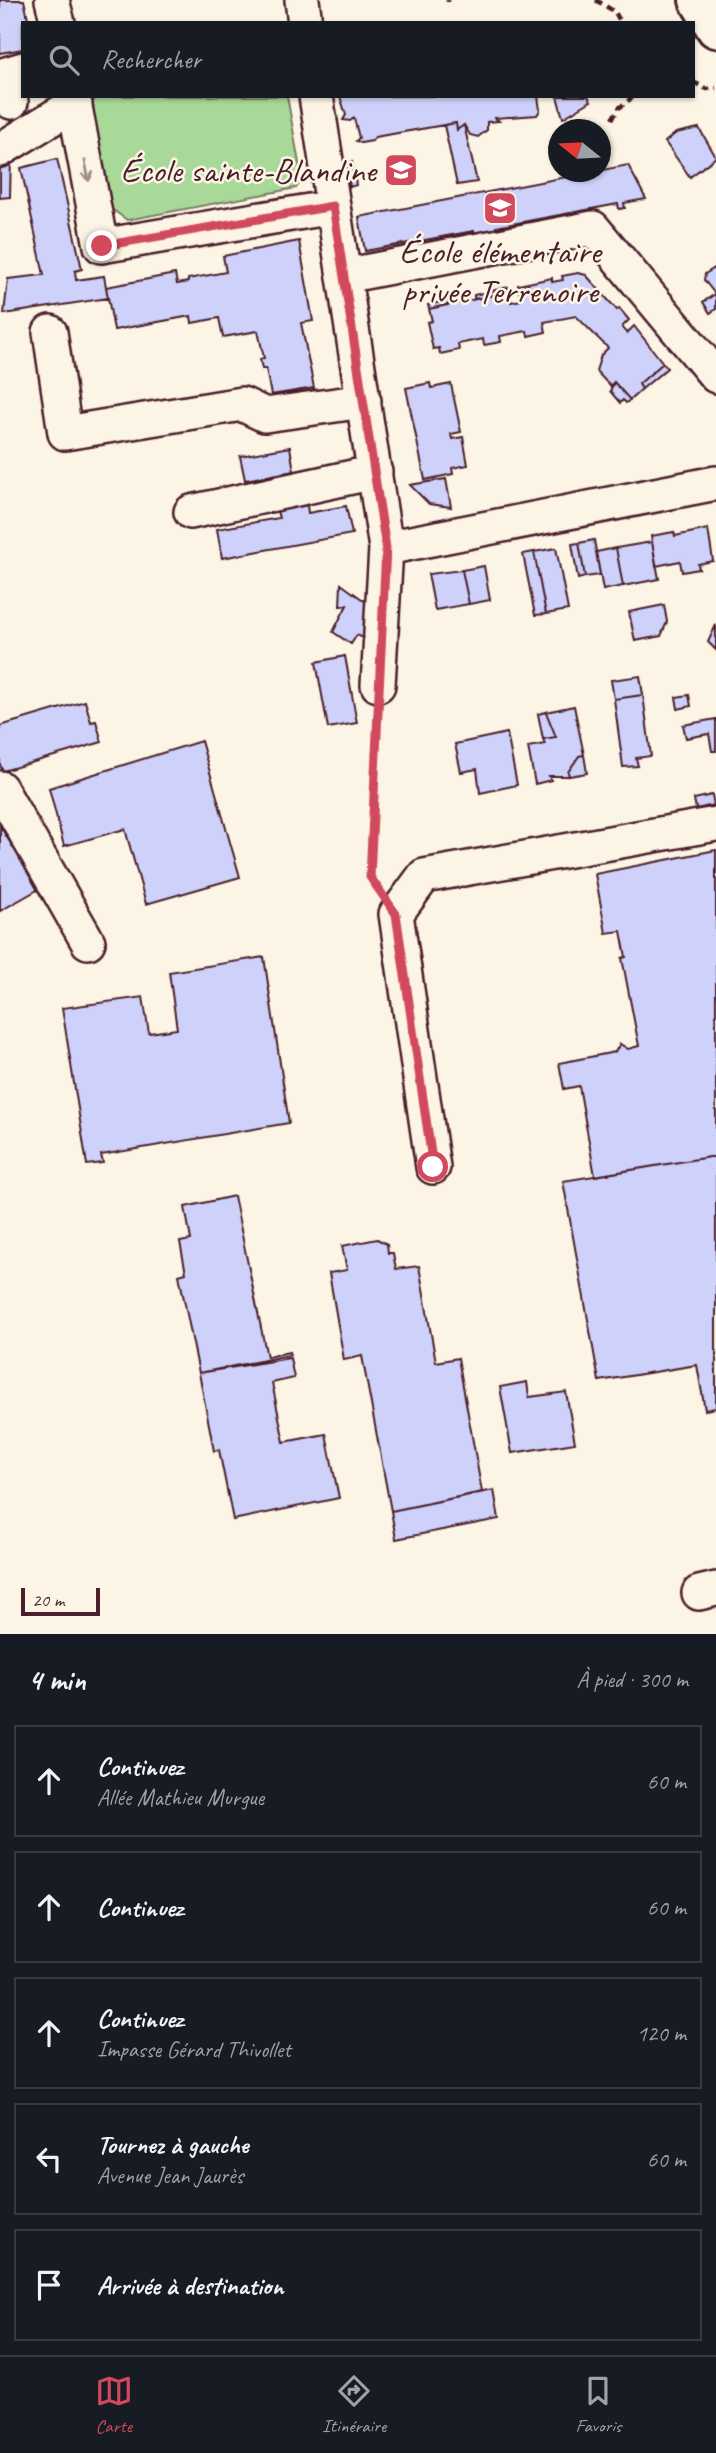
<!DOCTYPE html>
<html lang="fr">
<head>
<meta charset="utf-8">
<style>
  :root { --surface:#171b24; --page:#242831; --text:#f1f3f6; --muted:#9ea1a6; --line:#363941; --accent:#d1495b }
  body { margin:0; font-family:Caveat,sans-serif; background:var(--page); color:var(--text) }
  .compass { position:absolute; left:548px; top:119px; width:63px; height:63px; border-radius:50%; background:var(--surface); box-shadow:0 2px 5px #0004; rotate:288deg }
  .scale { position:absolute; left:21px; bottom:18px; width:79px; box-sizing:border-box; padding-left:7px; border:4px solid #4a1f2b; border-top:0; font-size:19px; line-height:24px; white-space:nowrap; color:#4a1f2b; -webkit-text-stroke:5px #fcf5e5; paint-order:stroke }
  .stop { position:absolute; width:21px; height:21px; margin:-16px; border:5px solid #d1495b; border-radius:50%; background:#fff }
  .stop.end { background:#d1495b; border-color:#fff; box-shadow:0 2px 7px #0008 }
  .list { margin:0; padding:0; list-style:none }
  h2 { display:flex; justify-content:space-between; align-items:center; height:91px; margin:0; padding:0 28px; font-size:30px }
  h2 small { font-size:23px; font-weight:400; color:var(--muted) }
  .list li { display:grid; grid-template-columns:46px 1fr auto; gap:21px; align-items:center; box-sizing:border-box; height:112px; margin:0 14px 14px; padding:0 14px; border:2px solid var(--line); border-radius:0px }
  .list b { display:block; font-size:26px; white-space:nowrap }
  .list p { margin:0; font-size:23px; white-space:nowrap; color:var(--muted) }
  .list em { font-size:23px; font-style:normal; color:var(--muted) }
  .icon { flex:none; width:38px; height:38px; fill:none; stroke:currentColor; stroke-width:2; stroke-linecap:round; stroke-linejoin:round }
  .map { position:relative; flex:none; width:716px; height:1634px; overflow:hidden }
  .search { position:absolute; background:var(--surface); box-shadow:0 2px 5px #0004; left:21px; right:21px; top:21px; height:77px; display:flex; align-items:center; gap:18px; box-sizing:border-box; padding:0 24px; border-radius:0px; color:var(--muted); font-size:26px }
  .sheet { height:721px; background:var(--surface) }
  nav { display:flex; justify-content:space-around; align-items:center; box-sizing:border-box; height:98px; border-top:2px solid var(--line); background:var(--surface); font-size:19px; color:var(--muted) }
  nav a { display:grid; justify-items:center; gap:4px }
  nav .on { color:var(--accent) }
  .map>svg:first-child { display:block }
  .green { fill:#a9d999; stroke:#7a7c62; stroke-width:2 }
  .building { fill:#ced2fa; stroke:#4a1f2b; stroke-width:2 }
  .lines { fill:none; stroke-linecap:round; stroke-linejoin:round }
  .minor-casing { stroke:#4a1f2b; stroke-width:38 }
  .major-casing { stroke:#4a1f2b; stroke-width:44 }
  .path { stroke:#4a1f2b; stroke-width:4.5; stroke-dasharray:7 5; stroke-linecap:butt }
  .minor { stroke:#fcf5e5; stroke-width:33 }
  .major { stroke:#fcf5e5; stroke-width:38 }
  .oneway { stroke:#a38a88 }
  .route { stroke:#d1495b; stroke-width:9 }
  .labels { text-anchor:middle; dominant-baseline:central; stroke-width:5; stroke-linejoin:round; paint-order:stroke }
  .poi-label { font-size:35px; fill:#4a1f2b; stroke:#fcf5e5; text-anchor:end }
</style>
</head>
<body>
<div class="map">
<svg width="716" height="1634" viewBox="0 0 716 1634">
  <rect width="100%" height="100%" fill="#fcf5e5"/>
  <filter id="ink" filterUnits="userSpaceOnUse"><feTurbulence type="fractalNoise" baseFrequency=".0143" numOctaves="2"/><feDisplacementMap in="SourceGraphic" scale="14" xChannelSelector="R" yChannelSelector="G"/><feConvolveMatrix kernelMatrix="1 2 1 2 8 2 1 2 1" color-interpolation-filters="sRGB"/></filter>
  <g filter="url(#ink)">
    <!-- green -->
    <path class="green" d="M97 96H287L302 180 296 188 127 220 106 205 87 110Z"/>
    <!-- building -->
    <path class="building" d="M0 0H24L29 23H23V49L0 53Z
      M340 96H538L540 110 537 115 495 118 499 121 487 122V130L478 137 470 135 464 125 457 130 456 123 375 137 372 141 361 143 356 141 359 138 354 118 350 121 343 120 346 115Z
      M557 96H588L591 101 563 118Z
      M456 123 457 130 464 125 477 182 457 185 444 125Z
      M699 128 716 157 690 177 665 142 676 133Z
      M11 154 10 197 0 198V161Z
      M57 159 82 269 75 271 76 280 104 276 108 298 4 314 8 279 44 275 21 168Z
      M352 162 356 185 350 187 346 163Z
      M628 165 646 199 624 203 625 208 619 209 618 204 496 227 497 232 475 236 474 231 365 251 359 217Z
      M299 241 313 321 301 323 314 388 271 395 266 369H262L260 359 264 358 258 331 223 337 219 318 192 323 191 316 114 330 106 287 175 274 177 284 188 282V279L226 272 223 256Z
      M716 267V309L710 313 703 302 715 294 704 280 705 274Z
      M578 273 586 275 617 310 619 308 629 320 622 327 627 333 634 326 663 363 639 384 642 389 630 400 614 382 610 386 596 371 601 355 608 348 576 316 544 322 546 332 528 336 527 331 500 336 501 342 484 345 483 339 458 344 459 350 440 354 439 348 433 349 427 322 432 321 429 309 509 292 511 302 521 300 518 285 552 278V282L563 280 562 276Z
      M508 287 509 292 474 299V295Z
      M463 297 464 301 429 309 428 305Z
      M663 363 667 368 642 389 639 384Z
      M614 382 630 400 626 403 623 400 620 403 610 391Z
      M430 383 431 388 451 384 461 432 451 434 452 439 463 437 468 465 452 468 453 474 425 480 406 388Z
      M290 447 294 471 245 480 240 456Z
      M446 479 451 507 429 504 410 485Z
      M307 505 308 513 346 506 352 534 222 558 217 529 279 518 277 511Z
      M708 529 713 561 698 564 699 569 682 572 680 561 656 566 651 536 674 532 675 536Z
      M594 540 600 575 585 577 579 543Z
      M652 542 659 579 623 586 616 548Z
      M579 543 585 577 578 579 572 544Z
      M556 548 568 610 546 614 534 552Z
      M616 548 623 586 603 590 596 552Z
      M534 552 546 614 535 615 523 554Z
      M484 566 490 600 469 604 462 570Z
      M462 570 469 604 435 610 428 574Z
      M341 584 366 602 363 638 357 635 351 644 333 632 347 605 340 606Z
      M664 605 667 622 661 636 635 641 629 612Z
      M716 625V650L708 642Z
      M345 656 357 723 328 728 316 662Z
      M640 676 643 695 614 699 611 680Z
      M643 695 651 756 636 758 638 766 623 767 614 699Z
      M689 695 691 706 678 709 676 697Z
      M85 701 91 722 96 721 102 742 3 771 0 765V726Z
      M574 706 584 755 579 756 568 772 569 776H549L551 780 535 784 528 747 545 744 543 739 556 737 546 712Z
      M546 712 556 737 543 739 538 714Z
      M716 719V751H712L709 734 686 738 683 725Z
      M507 733 517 785 480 793 477 769 461 772 455 744Z
      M201 741 240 877 146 904 125 829 64 846 49 788Z
      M584 755 587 773 569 776 568 772 579 756Z
      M712 795 714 805 696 809 694 799Z
      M0 826 39 889 0 911Z
      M716 850V1156L595 1176 579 1086 564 1089 559 1063 615 1052 620 1044 628 1049 639 1046 622 958 626 957 621 931 606 933 595 874Z
      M264 957 289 1123 101 1155 103 1163 87 1165 62 1008 143 997 149 1033 177 1029 169 972Z
      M716 1156V1408L705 1410 697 1365 599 1381 563 1181Z
      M234 1196 267 1357 289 1352 290 1355 199 1373 179 1275 186 1273 180 1242 191 1240 185 1207Z
      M377 1239 387 1244 388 1253H393L396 1269 419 1266 436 1362 458 1358 482 1492 391 1511 362 1356 344 1360 329 1273 347 1270 342 1246Z
      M290 1358 294 1378 272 1383 284 1442 326 1434 339 1498 233 1520 219 1450 214 1451 199 1373Z
      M527 1382 529 1397 566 1392 575 1443 512 1453 500 1387Z
      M494 1490 499 1519 396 1539 391 1511Z"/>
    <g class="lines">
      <!-- minor casing -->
      <g class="minor-casing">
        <path id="minor" d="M52 0 58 23
          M302 0 305 23
          M73 96 101 246 333 207
          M316 96 386 548 378 685
          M11 102 6 74 23 69
          M0 150 75 104
          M344 276 593 228 716 376
          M50 332 65 433 242 404 265 415 364 401
          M191 512 375 472
          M386 548 716 483
          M0 788 88 942
          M433 1167 396 914 424 876 716 824
          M699 1593 716 1589"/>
      </g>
      <!-- major casing -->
      <g class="major-casing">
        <path id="major" d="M699 0 716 28"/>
      </g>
      <!-- path -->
      <path class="path" d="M448 0V2
        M596 0 615 12 621 23
        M693 82 707 89 716 88
        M612 119 619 108 634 96
        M377 713 371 877 380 890"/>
      <!-- minor -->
      <use href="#minor" class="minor"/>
      <!-- major -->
      <use href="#major" class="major"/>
    </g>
    <!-- one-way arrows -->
    <defs><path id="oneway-shaft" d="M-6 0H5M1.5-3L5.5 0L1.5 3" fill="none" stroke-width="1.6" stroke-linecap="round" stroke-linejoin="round" transform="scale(1.75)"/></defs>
    <use class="oneway" href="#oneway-shaft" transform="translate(87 171) rotate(79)"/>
  </g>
  <g class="lines" filter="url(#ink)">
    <!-- route -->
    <path class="route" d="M102 246 333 206 386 548 370 877 396 914 433 1167"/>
  </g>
  <!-- icons -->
  <defs>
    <g id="school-square" transform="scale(1.75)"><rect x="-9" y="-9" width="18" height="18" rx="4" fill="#d1495b" stroke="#fcf5e5"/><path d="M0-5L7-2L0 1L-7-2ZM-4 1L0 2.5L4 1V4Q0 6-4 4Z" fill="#fff"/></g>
  </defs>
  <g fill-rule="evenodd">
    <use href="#school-square" x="401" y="170"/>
    <use href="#school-square" x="500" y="208"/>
  </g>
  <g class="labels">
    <!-- poi labels -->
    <g class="poi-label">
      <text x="376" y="170">École sainte-Blandine</text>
      <text x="500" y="251" text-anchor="middle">École élémentaire<tspan x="500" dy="40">privée Terrenoire</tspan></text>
    </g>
  </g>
</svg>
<svg class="compass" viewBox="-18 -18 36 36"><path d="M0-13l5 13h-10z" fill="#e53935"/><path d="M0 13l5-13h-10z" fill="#9ea1a6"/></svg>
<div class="scale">20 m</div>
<div class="stop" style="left:433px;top:1167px"></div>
<div class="stop end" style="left:102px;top:246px"></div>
<div class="search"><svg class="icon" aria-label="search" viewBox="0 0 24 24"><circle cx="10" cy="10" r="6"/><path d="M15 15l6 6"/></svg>Rechercher</div>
</div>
<section class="sheet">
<h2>4 min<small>À pied · 300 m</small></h2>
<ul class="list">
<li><svg class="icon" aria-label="ahead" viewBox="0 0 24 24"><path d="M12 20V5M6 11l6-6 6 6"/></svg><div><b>Continuez</b><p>Allée Mathieu Murgue</p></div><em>60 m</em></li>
<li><svg class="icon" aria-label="ahead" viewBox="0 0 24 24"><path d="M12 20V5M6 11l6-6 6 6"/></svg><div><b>Continuez</b></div><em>60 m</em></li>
<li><svg class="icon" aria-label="ahead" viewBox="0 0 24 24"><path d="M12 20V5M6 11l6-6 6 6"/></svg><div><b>Continuez</b><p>Impasse Gérard Thivollet</p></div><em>120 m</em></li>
<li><svg class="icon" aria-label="left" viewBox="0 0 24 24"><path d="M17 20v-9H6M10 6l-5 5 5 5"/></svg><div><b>Tournez à gauche</b><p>Avenue Jean Jaurès</p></div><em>60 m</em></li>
<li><svg class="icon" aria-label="arrive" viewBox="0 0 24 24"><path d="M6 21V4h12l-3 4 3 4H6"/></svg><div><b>Arrivée à destination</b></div></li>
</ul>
</section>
<nav>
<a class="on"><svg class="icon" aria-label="map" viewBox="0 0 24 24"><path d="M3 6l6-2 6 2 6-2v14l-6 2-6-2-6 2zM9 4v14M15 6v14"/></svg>Carte</a>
<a><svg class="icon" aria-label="directions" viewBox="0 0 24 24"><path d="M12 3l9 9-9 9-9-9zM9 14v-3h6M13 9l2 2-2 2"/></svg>Itinéraire</a>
<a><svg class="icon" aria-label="saved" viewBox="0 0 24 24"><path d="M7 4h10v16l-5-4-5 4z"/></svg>Favoris</a>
</nav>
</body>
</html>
